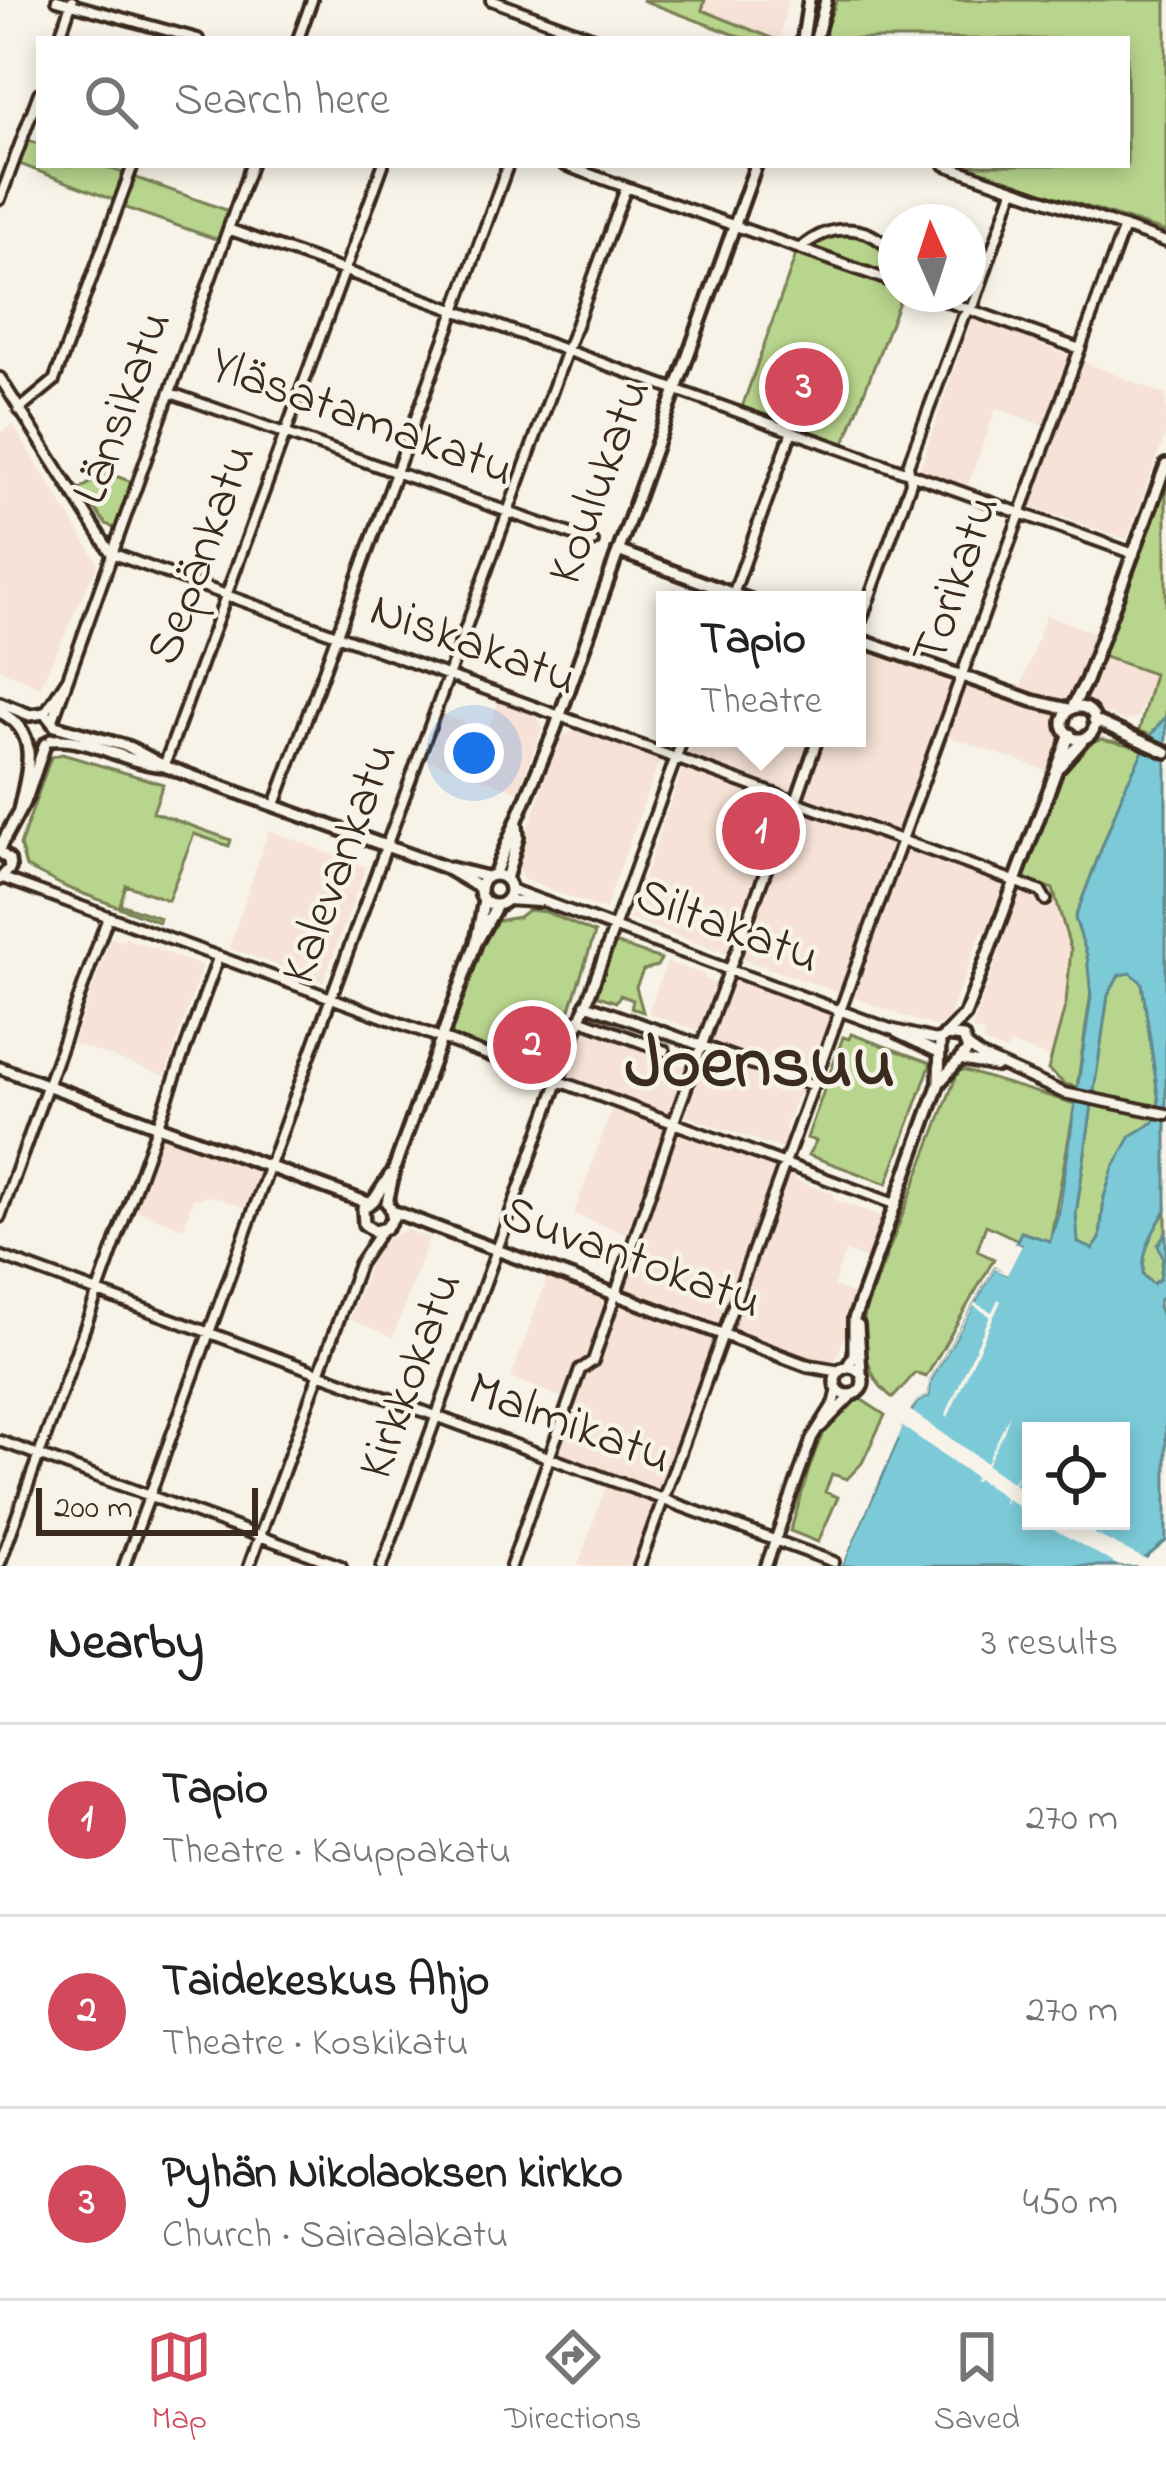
<!DOCTYPE html>
<html lang="en">
<head>
<meta charset="utf-8">
<style>
  :root { --surface:#fff; --page:#f2f2f2; --text:#222; --muted:#767676; --line:#e0e0e0; --accent:#d1495b }
  body { margin:0; font-family:"Indie Flower",sans-serif; background:var(--page); color:var(--text) }
  .controls { position:absolute; right:36px; bottom:36px; display:grid; overflow:hidden; border-radius:0px; box-shadow:0 6px 18px #0003 }
  .controls button { width:108px; height:108px; display:grid; place-items:center; padding:0; border:0; border-bottom:3px solid var(--line); background:var(--surface); color:var(--text); font:60px sans-serif }
  .compass { position:absolute; left:878px; top:204px; width:108px; height:108px; border-radius:50%; background:var(--surface); box-shadow:0 6px 18px #0003; rotate:357deg }
  .scale { position:absolute; left:36px; bottom:30px; width:222px; box-sizing:border-box; padding-left:12px; border:6px solid #3b2a1e; border-top:0; font-size:33px; line-height:42px; white-space:nowrap; color:#3b2a1e; -webkit-text-stroke:9px #f7f3e8; paint-order:stroke }
  .you { position:absolute; left:474px; top:753px; width:42px; height:42px; margin:-30px; border:9px solid #fff; border-radius:50%; background:#1a73e8; box-shadow:0 0 0 18px #1a73e833 }
  .badge { display:grid; place-items:center; width:78px; height:78px; border-radius:50%; background:var(--accent); color:#fff; font-size:39px; font-weight:700 }
  .pin { position:absolute; translate:-50% -50%; border:6px solid #fff; box-shadow:0 3px 12px #0006 }
  .popup { position:absolute; left:656px; top:591px; width:210px; height:156px; box-sizing:border-box; display:grid; place-content:center; border-radius:0px; background:var(--surface); filter:drop-shadow(0 3px 9px #0005); font-size:39px; white-space:nowrap; color:var(--muted) }
  .popup b { font-size:45px; color:var(--text) }
  .popup::after { content:''; position:absolute; left:50%; top:100%; margin-left:-24px; border:24px solid transparent; border-top-color:var(--surface) }
  .list { margin:0; padding:0; list-style:none }
  h2 { display:flex; justify-content:space-between; align-items:center; height:156px; margin:0; padding:0 48px; font-size:51px }
  h2 small { font-size:39px; font-weight:400; color:var(--muted) }
  .list li { display:grid; grid-template-columns:78px 1fr auto; gap:36px; align-items:center; box-sizing:border-box; height:192px; padding:0 48px; border-top:3px solid var(--line) }
  .list b { display:block; font-size:45px; white-space:nowrap }
  .list p { margin:0; font-size:39px; white-space:nowrap; color:var(--muted) }
  .list em { font-size:39px; font-style:normal; color:var(--muted) }
  .icon { flex:none; width:66px; height:66px; fill:none; stroke:currentColor; stroke-width:2; stroke-linecap:round; stroke-linejoin:round }
  .map { position:relative; flex:none; width:1166px; height:1566px; overflow:hidden }
  .search { position:absolute; background:var(--surface); box-shadow:0 6px 18px #0003; left:36px; right:36px; top:36px; height:132px; display:flex; align-items:center; gap:30px; box-sizing:border-box; padding:0 42px; border-radius:0px; color:var(--muted); font-size:45px }
  .sheet { height:732px; background:var(--surface) }
  nav { display:flex; justify-content:space-around; align-items:center; box-sizing:border-box; height:168px; border-top:3px solid var(--line); background:var(--surface); font-size:33px; color:var(--muted) }
  nav a { display:grid; justify-items:center; gap:6px }
  nav .on { color:var(--accent) }
  .map>svg:first-child { display:block }
  .built { fill:#f6e2d6 }
  .green { fill:#b8d58d; stroke:#7a8056; stroke-width:3 }
  .water { fill:#7bcad8; stroke:#618a8e; stroke-width:3; fill-rule:evenodd }
  .pier { fill:#f7f3e8 }
  .lines { fill:none; stroke-linecap:round; stroke-linejoin:round }
  .minor-casing { stroke:#3b2a1e; stroke-width:16 }
  .major-casing { stroke:#3b2a1e; stroke-width:18 }
  .minor { stroke:#f7f3e8; stroke-width:8 }
  .major { stroke:#f7f3e8; stroke-width:9 }
  .labels { text-anchor:middle; dominant-baseline:central; stroke-width:9; stroke-linejoin:round; paint-order:stroke }
  .street-label { font-size:51px; fill:#3b2a1e; stroke:#f7f3e8 }
  .town-label { font-size:75px; font-weight:bold; fill:#3b2a1e; stroke:#f7f3e8 }
</style>
</head>
<body>
<div class="map">
<svg width="1166" height="1566" viewBox="0 0 1166 1566">
  <rect width="100%" height="100%" fill="#f7f3e8"/>
  <filter id="ink" filterUnits="userSpaceOnUse"><feTurbulence type="fractalNoise" baseFrequency=".00833" numOctaves="2"/><feDisplacementMap in="SourceGraphic" scale="24" xChannelSelector="R" yChannelSelector="G"/><feConvolveMatrix kernelMatrix="1 2 1 2 8 2 1 2 1" color-interpolation-filters="sRGB"/></filter>
  <g filter="url(#ink)">
    <!-- built -->
    <path class="built" d="M705 0H788L780 39 701 10Z
      M972 317 1166 395V433L1127 539 1022 504 1050 428 996 408 965 493 918 475Z
      M13 425 98 563 40 687 0 669V433Z
      M1046 615 1109 638 1103 656 1155 674 1138 717 1125 721 1071 699 1059 706 1019 693Z
      M857 642 1056 713 1065 734 1051 772 942 734 904 838 1013 879 1021 878 1052 889 1071 951 1066 1003 1051 1057 1010 1044 1006 1051 982 1042 985 1034 972 1029 1004 941 982 931 947 1022 936 1027 629 919 694 738H857Z
      M498 702 537 717 542 728 519 792 428 760 443 715 488 730Z
      M575 731 659 761 605 910 523 879 517 862 559 738Z
      M269 830 366 867 323 982 229 948Z
      M111 938 123 941 125 938 202 966 165 1076 73 1043Z
      M667 962 705 975 704 979 715 983 698 1031 648 1013Z
      M730 969 840 1010 807 1097 798 1094 784 1130 794 1135 788 1151 677 1113Z
      M581 1017 666 1049 662 1064 667 1065 669 1060 687 1067 667 1122 796 1171 794 1180 833 1193 835 1200 886 1218 871 1260 845 1251 833 1286 859 1296 831 1373 725 1335 753 1255 767 1258 752 1252 638 1566H578L609 1478 551 1456 569 1400 511 1378 549 1273 614 1296 634 1237 574 1214 614 1103 557 1082Z
      M158 1127 267 1168 252 1210 212 1196 193 1199 183 1228 129 1207Z
      M406 1230 429 1238 393 1337 350 1319 377 1244Z"/>
    <!-- green -->
    <path class="green" d="M642 0H705L702 10 774 39H746Z
      M837 0H1166V232L958 165H1127V39H826V28Z
      M23 138 39 144V165H100L129 175 119 202 14 162Z
      M131 176 229 211 219 240 120 206Z
      M844 226C893 227 896 251 896 294H902L843 447 800 431 807 413 821 417 836 374 788 357 773 399 787 406 781 424 741 410 799 246 816 233Z
      M107 473 135 483 117 530 105 523 80 489Z
      M1166 482V716L1151 735 1139 731 1154 674 1102 656Z
      M1101 739 1145 748 1125 787 1075 918 1087 955 1091 992 1077 1087 1065 1084 1048 1070 1066 1003 1071 950 1053 889 1021 878C1035 837 1054 747 1101 739Z
      M62 754 163 784 153 812 231 840 229 846 194 834 168 900 126 885 120 904 160 918 159 922 68 888 26 867 20 845 51 757Z
      M528 910 546 912 595 933 562 1033 568 1036 553 1072 459 1041 452 1034 453 1023 490 922 519 917Z
      M609 941 661 959 657 966 643 970 636 987 643 1012 631 1008 633 1000 620 995 616 1002 590 993Z
      M1131 973 1139 976 1142 983 1159 1101 1156 1122 1131 1136 1104 1197 1100 1239 1093 1250 1078 1244 1076 1214 1108 995 1119 975Z
      M851 1034 931 1063 887 1184 808 1155 816 1141 807 1138 843 1037 849 1039Z
      M959 1069 1075 1104 1050 1242 1022 1232 1018 1240 986 1225 977 1251 994 1259 926 1377 915 1373 893 1398C866 1378 861 1344 865 1312Z
      M1166 1210V1232L1158 1245 1163 1258 1160 1279 1153 1284 1143 1275C1142 1249 1153 1231 1166 1210Z
      M859 1398 885 1415 862 1463 847 1479 832 1474 825 1492 838 1497 818 1542 790 1531C805 1494 815 1412 859 1398Z"/>
    <!-- water -->
    <path class="water" d="M1166 716V1210C1153 1231 1142 1249 1143 1275L1153 1284 1160 1279 1163 1258 1158 1245 1166 1232V1298L1160 1299 1158 1306 1166 1327V1541L1136 1566H842L898 1440 896 1438 917 1402 929 1396 931 1380 995 1268 1006 1274 1021 1245 1016 1243 1021 1232 1050 1241 1059 1212 1091 997 1087 955 1075 918 1125 787 1151 735ZM1131 973 1142 983 1159 1102 1154 1122 1131 1136 1113 1168 1104 1197 1100 1239 1093 1249 1078 1243 1076 1214 1108 995 1119 975ZM1031 1431H1121V1521H1031Z"/>
    <!-- pier -->
    <path class="pier" d="M1050 1242 1010 1414 1004 1432 987 1465 1013 1483 1031 1451 1014 1484 1031 1496V1516L1007 1499 1004 1505V1497L978 1479 972 1483 975 1477 903 1427 842 1566H836L892 1437 902 1426 898 1423 906 1408 911 1411 916 1401 928 1396 930 1380 995 1267 1003 1271 1016 1243 1022 1246 1007 1275 995 1269 975 1303 992 1312 998 1299 1001 1301 948 1417 945 1416 990 1316 974 1306 931 1380 929 1396 917 1402 911 1411 986 1463 1010 1414Z
      M1039 1521H1069L1151 1562 1146 1566H1119Z"/>
    <g class="lines">
      <!-- minor casing -->
      <g class="minor-casing">
        <path id="minor" d="M57 0 198 39
          M491 0 597 39
          M59 39 72 1
          M298 39 312 0
          M553 39 558 25
          M564 165 896 283
          M945 165 1166 242
          M0 199 39 93
          M228 229 1134 554
          M801 248C832 221 873 223 896 258
          M926 294 1080 349
          M0 378 111 553
          M171 393 593 542
          M19 410 54 381 133 165
          M111 553 1014 881 1041 892 1046 900
          M731 600 792 431
          M857 632 911 482 908 465 963 317 974 304 1013 190
          M45 713 68 678
          M53 720 251 165
          M164 766 383 165
          M796 801 818 738
          M275 805 508 165
          M3 878 895 1204
          M510 889 890 1029 940 1041
          M506 900 538 902
          M585 1004 814 1086
          M529 1009 559 1019 551 1041 520 1030Z
          M579 1019 665 1051
          M897 1033 939 1053
          M968 1046 979 1055 1064 1093 1166 1114
          M962 1060 996 1067
          M0 1217 108 917
          M0 1256 834 1562
          M821 1427 852 1395
          M0 1441 341 1566
          M0 1563 218 958
          M124 1566 626 188
          M249 1566 359 1264 381 1231
          M382 1566 683 738
          M511 1566 580 1370 593 1361 677 1113 792 799
          M639 1566 1124 227
          M766 1566 812 1438 835 1401 838 1389"/>
      </g>
      <!-- major casing -->
      <g class="major-casing">
        <path id="major" d="M803 39 809 0
          M816 39 826 0
          M618 551 750 600
          M857 639 1033 701 1068 709
          M0 703 30 715 45 713 55 726
          M1073 706 1086 681 1166 465
          M1063 723a16 16 0 1 1 32 0a16 16 0 1 1-32 0Z
          M0 712C42 733 27 772 19 811
          M1094 720 1166 752
          M55 726 129 747 164 766 444 867 480 888
          M51 740C90 737 125 763 164 766
          M1060 766 1082 741
          M0 847 27 797 45 744
          M0 852 9 860 10 868 0 879
          M450 868 487 877
          M494 875 555 729 756 165
          M480 890a15 15 0 1 1 30 0a15 15 0 1 1-30 0Z
          M506 879 518 837 517 825
          M476 943 497 905
          M0 1068 368 1203
          M939 1083 968 1050 963 1037 945 1035
          M390 1175 374 1200 363 1208 364 1224 374 1231 386 1228 393 1218 390 1207
          M387 1203 395 1166 476 943 484 900
          M392 1211 808 1366 838 1371
          M858 1325 861 1373
          M835 1381a14 14 0 1 1 28 0a14 14 0 1 1-28 0Z
          M847 1367 854 1356V1319L939 1083 940 1041 965 1015 1070 734"/>
      </g>
      <!-- minor -->
      <use href="#minor" class="minor"/>
      <!-- major -->
      <use href="#major" class="major"/>
    </g>
  </g>
  <g class="labels">
    <!-- street labels -->
    <g class="street-label">
      <text transform="translate(124 408) rotate(-70)">Länsikatu</text>
      <text transform="translate(361 419) rotate(20)">Yläsatamakatu</text>
      <text transform="translate(601 482) rotate(-70)">Koulukatu</text>
      <text transform="translate(203 555) rotate(-70)">Sepänkatu</text>
      <text transform="translate(958 580) rotate(-71)">Torikatu</text>
      <text transform="translate(473 646) rotate(20)">Niskakatu</text>
      <text transform="translate(341 864) rotate(-70)">Kalevankatu</text>
      <text transform="translate(727 928) rotate(20)">Siltakatu</text>
      <text transform="translate(631 1259) rotate(20)">Suvantokatu</text>
      <text transform="translate(412 1376) rotate(-70)">Kirkkokatu</text>
      <text transform="translate(569 1425) rotate(20)">Malmikatu</text>
    </g>
    <!-- town labels -->
    <g class="town-label">
      <text x="760" y="1067">Joensuu</text>
    </g>
  </g>
</svg>
<div class="controls">
<button><svg class="icon" aria-label="locate" viewBox="0 0 24 24"><circle cx="12" cy="12" r="6"/><path d="M12 2v4M12 18v4M2 12h4M18 12h4"/></svg></button>
</div>
<svg class="compass" viewBox="-18 -18 36 36"><path d="M0-13l5 13h-10z" fill="#e53935"/><path d="M0 13l5-13h-10z" fill="#767676"/></svg>
<div class="scale">200 m</div>
<div class="you"></div>
<div class="pin badge" style="left:761px;top:831px">1</div>
<div class="popup"><b>Tapio</b>Theatre</div>
<div class="pin badge" style="left:532px;top:1045px">2</div>
<div class="pin badge" style="left:804px;top:387px">3</div>
<div class="search"><svg class="icon" aria-label="search" viewBox="0 0 24 24"><circle cx="10" cy="10" r="6"/><path d="M15 15l6 6"/></svg>Search here</div>
</div>
<section class="sheet">
<h2>Nearby<small>3 results</small></h2>
<ul class="list">
<li><span class="badge">1</span><div><b>Tapio</b><p>Theatre · Kauppakatu</p></div><em>270 m</em></li>
<li><span class="badge">2</span><div><b>Taidekeskus Ahjo</b><p>Theatre · Koskikatu</p></div><em>270 m</em></li>
<li><span class="badge">3</span><div><b>Pyhän Nikolaoksen kirkko</b><p>Church · Sairaalakatu</p></div><em>450 m</em></li>
</ul>
</section>
<nav>
<a class="on"><svg class="icon" aria-label="map" viewBox="0 0 24 24"><path d="M3 6l6-2 6 2 6-2v14l-6 2-6-2-6 2zM9 4v14M15 6v14"/></svg>Map</a>
<a><svg class="icon" aria-label="directions" viewBox="0 0 24 24"><path d="M12 3l9 9-9 9-9-9zM9 14v-3h6M13 9l2 2-2 2"/></svg>Directions</a>
<a><svg class="icon" aria-label="saved" viewBox="0 0 24 24"><path d="M7 4h10v16l-5-4-5 4z"/></svg>Saved</a>
</nav>
</body>
</html>
